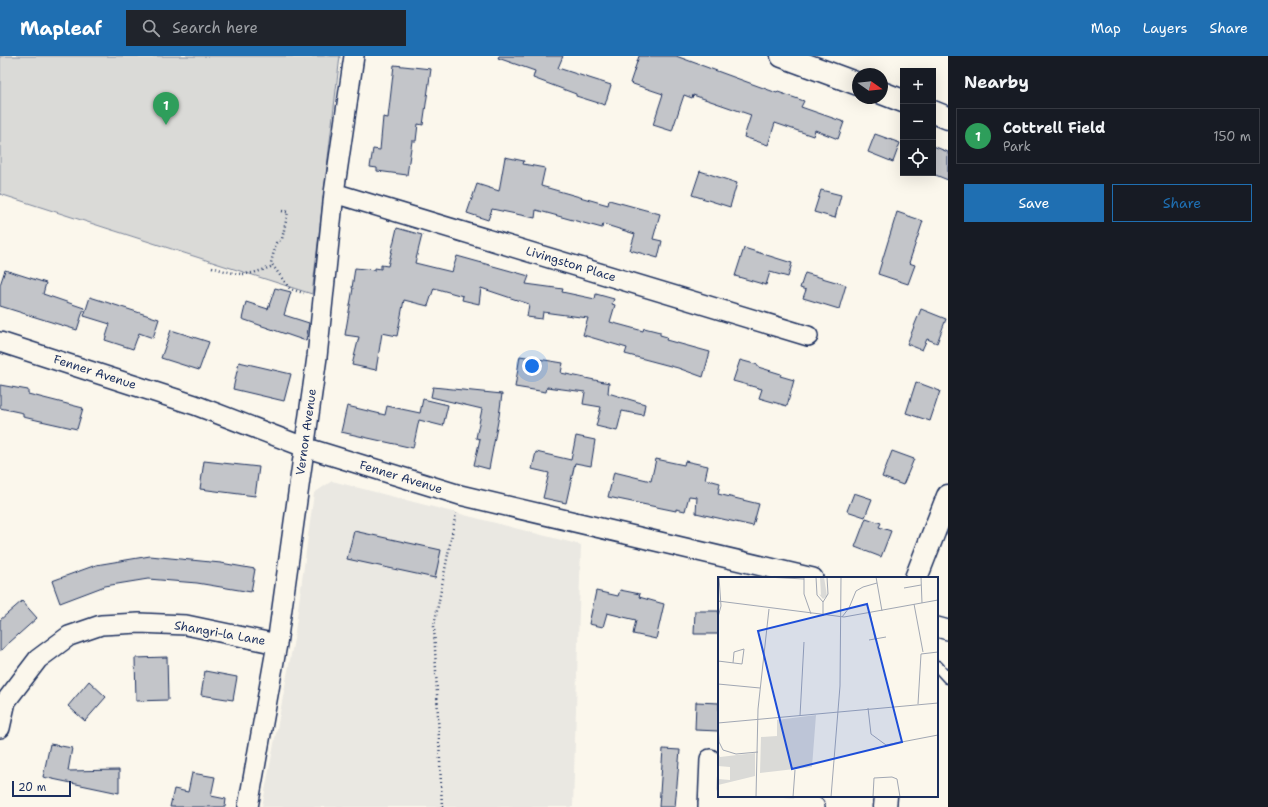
<!DOCTYPE html>
<html lang="en">
<head>
<meta charset="utf-8">
<style>
  :root { --surface:#171b24; --page:#20242c; --text:#f1f3f6; --muted:#9ea1a6; --line:#363941; --accent:#1f6fb2 }
  body { margin:0; font-family:"Shantell Sans",sans-serif; background:var(--page); color:var(--text) }
  .controls { position:absolute; right:12px; top:12px; display:grid; overflow:hidden; border-radius:0px; box-shadow:0 4px 16px #0002 }
  .controls button { width:36px; height:36px; display:grid; place-items:center; padding:0; border:0; border-bottom:1px solid var(--line); background:var(--surface); color:var(--text); font:20px sans-serif }
  .compass { position:absolute; left:852px; top:12px; width:36px; height:36px; border-radius:50%; background:var(--surface); box-shadow:0 4px 16px #0002; rotate:104deg }
  .scale { position:absolute; left:12px; bottom:10px; width:59px; box-sizing:border-box; padding-left:4px; border:2px solid #1b2f5e; border-top:0; font-size:11px; line-height:14px; white-space:nowrap; color:#1b2f5e; -webkit-text-stroke:3px #fbf7ec; paint-order:stroke }
  .you { position:absolute; left:532px; top:310px; width:14px; height:14px; margin:-10px; border:3px solid #fff; border-radius:50%; background:#1a73e8; box-shadow:0 0 0 6px #1a73e833 }
  .badge { display:grid; place-items:center; width:26px; height:26px; border-radius:50%; background:var(--accent); color:#fff; font-size:13px; font-weight:700 }
  .pin { position:absolute; translate:-50% -33px; filter:drop-shadow(0 1px 2px #0008) }
  .pin::after { content:''; position:absolute; top:21px; width:14px; height:12px; background:inherit; clip-path:polygon(0 0,100% 0,50% 100%) }
  .list { margin:0; padding:0; list-style:none }
  h2 { display:flex; justify-content:space-between; align-items:center; height:52px; margin:0; padding:0 16px; font-size:17px }
  h2 small { font-size:13px; font-weight:400; color:var(--muted) }
  .list li { display:grid; grid-template-columns:26px 1fr auto; gap:12px; align-items:center; box-sizing:border-box; height:56px; margin:0 8px 8px; padding:0 8px; border:1px solid var(--line); border-radius:0px }
  .list b { display:block; font-size:15px; white-space:nowrap }
  .list p { margin:0; font-size:13px; white-space:nowrap; color:var(--muted) }
  .list em { font-size:13px; font-style:normal; color:var(--muted) }
  .actions { display:flex; gap:8px; padding:12px 16px }
  .actions a { flex:1; padding:9px 0; border:1px solid var(--accent); border-radius:0px; text-align:center; font-size:14px; color:var(--accent) }
  .actions .main { background:var(--accent); color:#fff }
  .icon { flex:none; width:22px; height:22px; fill:none; stroke:currentColor; stroke-width:2; stroke-linecap:round; stroke-linejoin:round }
  .map { position:relative; flex:none; width:948px; height:751px; overflow:hidden }
  header { display:flex; align-items:center; gap:24px; box-sizing:border-box; height:56px; padding:0 20px; background:var(--accent); color:#fff }
  header strong { font-size:19px }
  nav { display:flex; gap:22px; margin-inline-start:auto; font-size:14px }
  .search { width:280px; height:36px; background:var(--page); display:flex; align-items:center; gap:10px; box-sizing:border-box; padding:0 14px; border-radius:0px; color:var(--muted); font-size:15px }
  main { display:flex }
  aside { flex:1; background:var(--surface) }
  .map>svg:first-child { display:block }
  .built { fill:#eae8e2 }
  .green { fill:#dadad7; stroke:#7a849a }
  .building { fill:#c3c5c9; stroke:#1b2f5e }
  .lines { fill:none; stroke-linecap:round; stroke-linejoin:round }
  .service-casing { stroke:#1b2f5e; stroke-width:13 }
  .minor-casing { stroke:#1b2f5e; stroke-width:22 }
  .tertiary-casing { stroke:#1b2f5e; stroke-width:25 }
  .secondary-casing { stroke:#1b2f5e; stroke-width:25 }
  .path { stroke:#1b2f5e; stroke-width:2.5; stroke-dasharray:1 3; stroke-linecap:butt }
  .service { stroke:#fbf7ec; stroke-width:10 }
  .minor { stroke:#fbf7ec; stroke-width:19 }
  .tertiary { stroke:#fbf7ec; stroke-width:22 }
  .secondary { stroke:#fbf7ec; stroke-width:22 }
  .labels { text-anchor:middle; dominant-baseline:central; stroke-width:4; stroke-linejoin:round; paint-order:stroke }
  .street-label { font-size:12px; fill:#1b2f5e; stroke:#fbf7ec }
  .inset-road { fill:none; stroke:#a1a7b3; stroke-width:1 }
  .view { fill:#1d4ed8; fill-opacity:0.15; stroke:#1d4ed8; stroke-width:2 }
  .inset-edge { fill:none; stroke:#1b2f5e; stroke-width:2 }
</style>
</head>
<body>
<header>
<strong>Mapleaf</strong>
<div class="search"><svg class="icon" aria-label="search" viewBox="0 0 24 24"><circle cx="10" cy="10" r="6"/><path d="M15 15l6 6"/></svg>Search here</div>
<nav><a>Map</a><a>Layers</a><a>Share</a></nav>
</header>
<main>
<div class="map">
<svg width="948" height="751" viewBox="0 0 948 751">
  <rect width="100%" height="100%" fill="#fbf7ec"/>
  <filter id="ink" filterUnits="userSpaceOnUse"><feTurbulence type="fractalNoise" baseFrequency=".025" numOctaves="2"/><feDisplacementMap in="SourceGraphic" scale="8" xChannelSelector="R" yChannelSelector="G"/><feConvolveMatrix kernelMatrix="1 2 1 2 8 2 1 2 1" color-interpolation-filters="sRGB"/></filter>
  <g filter="url(#ink)">
    <!-- built -->
    <path class="built" d="M332 425 581 489 573 751H262L294 583 314 437Z"/>
    <!-- green -->
    <path class="green" d="M0 0H340L312 238 0 138Z"/>
    <!-- building -->
    <path class="building" d="M499 0H563L558 12 611 29 605 49 576 40V38L533 22 535 15 498 2Z
      M639 0H676L777 37 778 36 804 45 801 51 844 66 838 83 815 74 813 80 775 67 768 89 744 81 751 59 693 39 692 42 684 39 672 75 653 69 663 38 630 27Z
      M394 9 431 13 423 69 418 68 416 85H412L407 119 377 115V112L370 111 373 93 380 94 383 61 388 62Z
      M875 78 900 87 893 106 868 96Z
      M933 90 948 96V124L933 118Z
      M505 101 524 105 523 108 545 112 541 130 608 149 609 144 660 158 653 183 662 185 658 202 630 194 635 178 603 168 602 172 536 154 535 162 492 153 488 164 467 157 477 128 499 135Z
      M700 115 737 127 730 151 692 139Z
      M821 134 841 139 835 162 814 156Z
      M897 156 923 165 909 207 915 209 908 228 878 218Z
      M397 172 422 179 415 207 452 216 457 200 529 220 526 228 563 233 562 236 595 243 596 238 614 243 612 248 615 249 610 266 643 275 644 272 660 276V279L667 281 666 284 710 296 703 321 678 312 625 298 627 292 583 279 588 262 543 256 542 263 527 261 529 248 481 232 479 248 462 244 463 240 434 232 428 250 404 244 397 280 382 277 376 314 352 309 359 281 345 279 353 232H352L355 212 375 214V212L381 213V209L388 210Z
      M744 192 792 207 788 221 770 216 766 229 735 220Z
      M5 214 46 227 43 238 84 252 77 274 0 250V229Z
      M805 217 846 229 839 253 803 242 806 234 800 232Z
      M275 232 291 236 284 259 309 267 306 285 242 263 246 246 268 253Z
      M90 241 159 263 153 282 139 277 133 293 105 284 110 268 84 260Z
      M921 253 946 263 937 287 927 283 922 294 907 288Z
      M171 274 209 286 199 314 161 302Z
      M520 300 563 307 561 317 609 327 608 337 645 348 643 359 622 355 617 375 596 370 601 351 583 348 585 336 547 331 546 336 515 331Z
      M740 304 758 309V311L781 318 780 320 794 324 787 350 759 342 762 333 733 325Z
      M239 306 291 318 284 345 233 333Z
      M916 326 940 335 930 365 906 357Z
      M0 329 28 334V338L83 352 77 373 23 361V357L0 352Z
      M433 331 502 338 499 360 489 413 474 409 480 383 476 382 482 353 431 341Z
      M423 343 448 349 443 370 419 364 413 392 341 376 347 350 385 359 387 350 420 357Z
      M576 380 595 384 591 410 575 407 566 447 543 442 549 417 532 413 536 396 571 404Z
      M892 395 914 403 903 429 882 421Z
      M656 403 684 409 685 405 708 410 705 423 720 427 718 438 759 448 753 470 696 457 697 441 689 440 685 455 676 453V455L608 441 614 416 651 425Z
      M204 405 259 411 255 440 200 433Z
      M854 437 872 443 865 461 847 455Z
      M866 462 881 467 879 471 891 475 881 501 855 491Z
      M354 475 441 494 435 522 347 503Z
      M150 500 221 507 255 513 251 536 197 527 148 523 105 530 60 547 52 525 96 509Z
      M620 534 640 538 639 541 664 548 656 583 633 578 636 564 607 557 603 571 589 568 596 535 618 540Z
      M22 545 37 562 0 595V564Z
      M695 555H719V578H694Z
      M167 601 168 644 136 645 135 602Z
      M205 615 237 621 233 644 201 639Z
      M89 625 106 641 85 665 68 650Z
      M696 646 719 647V675L695 674Z
      M50 688 72 692 68 715 119 714V737L43 721Z
      M663 693 680 694 675 751H659Z
      M192 717 215 721 211 740 226 743 225 751H170L174 733 188 736Z"/>
    <g class="lines">
      <!-- service casing -->
      <g class="service-casing">
        <path id="service" d="M937 610 948 622"/>
      </g>
      <!-- minor casing -->
      <g class="minor-casing">
        <path id="minor" d="M334 137 808 280
          M0 286 195 349 304 391 460 439 813 522
          M937 571 948 574
          M0 672 6 645 38 603 69 580 101 569 139 567 186 569 277 588
          M708 746 815 751
          M248 751 277 588 317 301 334 137 354 0
          M708 751 710 703"/>
      </g>
      <!-- tertiary casing -->
      <g class="tertiary-casing">
        <path id="tertiary" d="M782 0 858 28
          M882 37 903 45
          M933 56 948 62"/>
      </g>
      <!-- secondary casing -->
      <g class="secondary-casing">
        <path id="secondary" d="M916 522 948 440
          M885 751 886 740"/>
      </g>
      <!-- path -->
      <path class="path" d="M282 155 288 156 282 183 276 187 271 207 290 233 304 237
        M212 211C240 220 246 221 273 210
        M442 751 434 570 456 457"/>
      <!-- service -->
      <use href="#service" class="service"/>
      <!-- minor -->
      <use href="#minor" class="minor"/>
      <!-- tertiary -->
      <use href="#tertiary" class="tertiary"/>
      <!-- secondary -->
      <use href="#secondary" class="secondary"/>
    </g>
  </g>
  <g class="labels">
    <!-- street labels -->
    <g class="street-label">
      <text transform="translate(571 208) rotate(17)">Livingston Place</text>
      <text transform="translate(95 316) rotate(18)">Fenner Avenue</text>
      <text transform="translate(306 376) rotate(-82)">Vernon Avenue</text>
      <text transform="translate(401 421) rotate(17)">Fenner Avenue</text>
      <text transform="translate(220 577) rotate(10)">Shangri-la Lane</text>
    </g>
  </g>
  <!-- overview -->
  <g transform="translate(718 521)">
    <rect width="220" height="220" fill="#fbf7ec"/>
    <path d="M102 0H106L109 19 105 22 101 17 103 18ZM98 138 94 190 42 196 43 160 59 159V143ZM0 175 2 180 37 176V199L0 208V202L12 203V190L0 189Z" fill="#dadad7"/>
    <path class="inset-road" d="M48 0 86 2M86 0V17L93 37M98 0 99 18 105 25 110 17 109 0M158 0 164 34M203 0 204 26M186 11 203 8M0 24 126 40 220 23M105 25V39M196 27 205 75M152 36 157 62M0 40 3 29 1 0M124 40 131 31 138 14 145 10 159 6M151 63 168 60M0 84 24 87 26 72 16 75 15 86M0 107 42 111M200 127 203 77 220 75M150 131 153 157 168 168 220 158M82 139 86 65M0 146 220 126M0 146 1 165 5 173 18 177 40 175M38 220 40 132 51 32M75 220 77 193M113 220 122 109 123 0M155 220 156 201 174 200 179 202 182 220"/>
    <path class="view" d="M149 27 184 165 74 192 40 54Z"/>
    <rect width="220" height="220" class="inset-edge"/>
  </g>
</svg>
<div class="controls">
<button>+</button>
<button>−</button>
<button><svg class="icon" aria-label="locate" viewBox="0 0 24 24"><circle cx="12" cy="12" r="6"/><path d="M12 2v4M12 18v4M2 12h4M18 12h4"/></svg></button>
</div>
<svg class="compass" viewBox="-18 -18 36 36"><path d="M0-13l5 13h-10z" fill="#e53935"/><path d="M0 13l5-13h-10z" fill="#9ea1a6"/></svg>
<div class="scale">20 m</div>
<div class="you"></div>
<div class="pin badge" style="left:166px;top:69px;background:#2e9e5b">1</div>
</div>
<aside>
<h2>Nearby<small></small></h2>
<ul class="list">
<li><span class="badge" style="background:#2e9e5b">1</span><div><b>Cottrell Field</b><p>Park</p></div><em>150 m</em></li>
</ul>
<div class="actions"><a class="main">Save</a><a>Share</a></div>
</aside>
</main>
</body>
</html>
